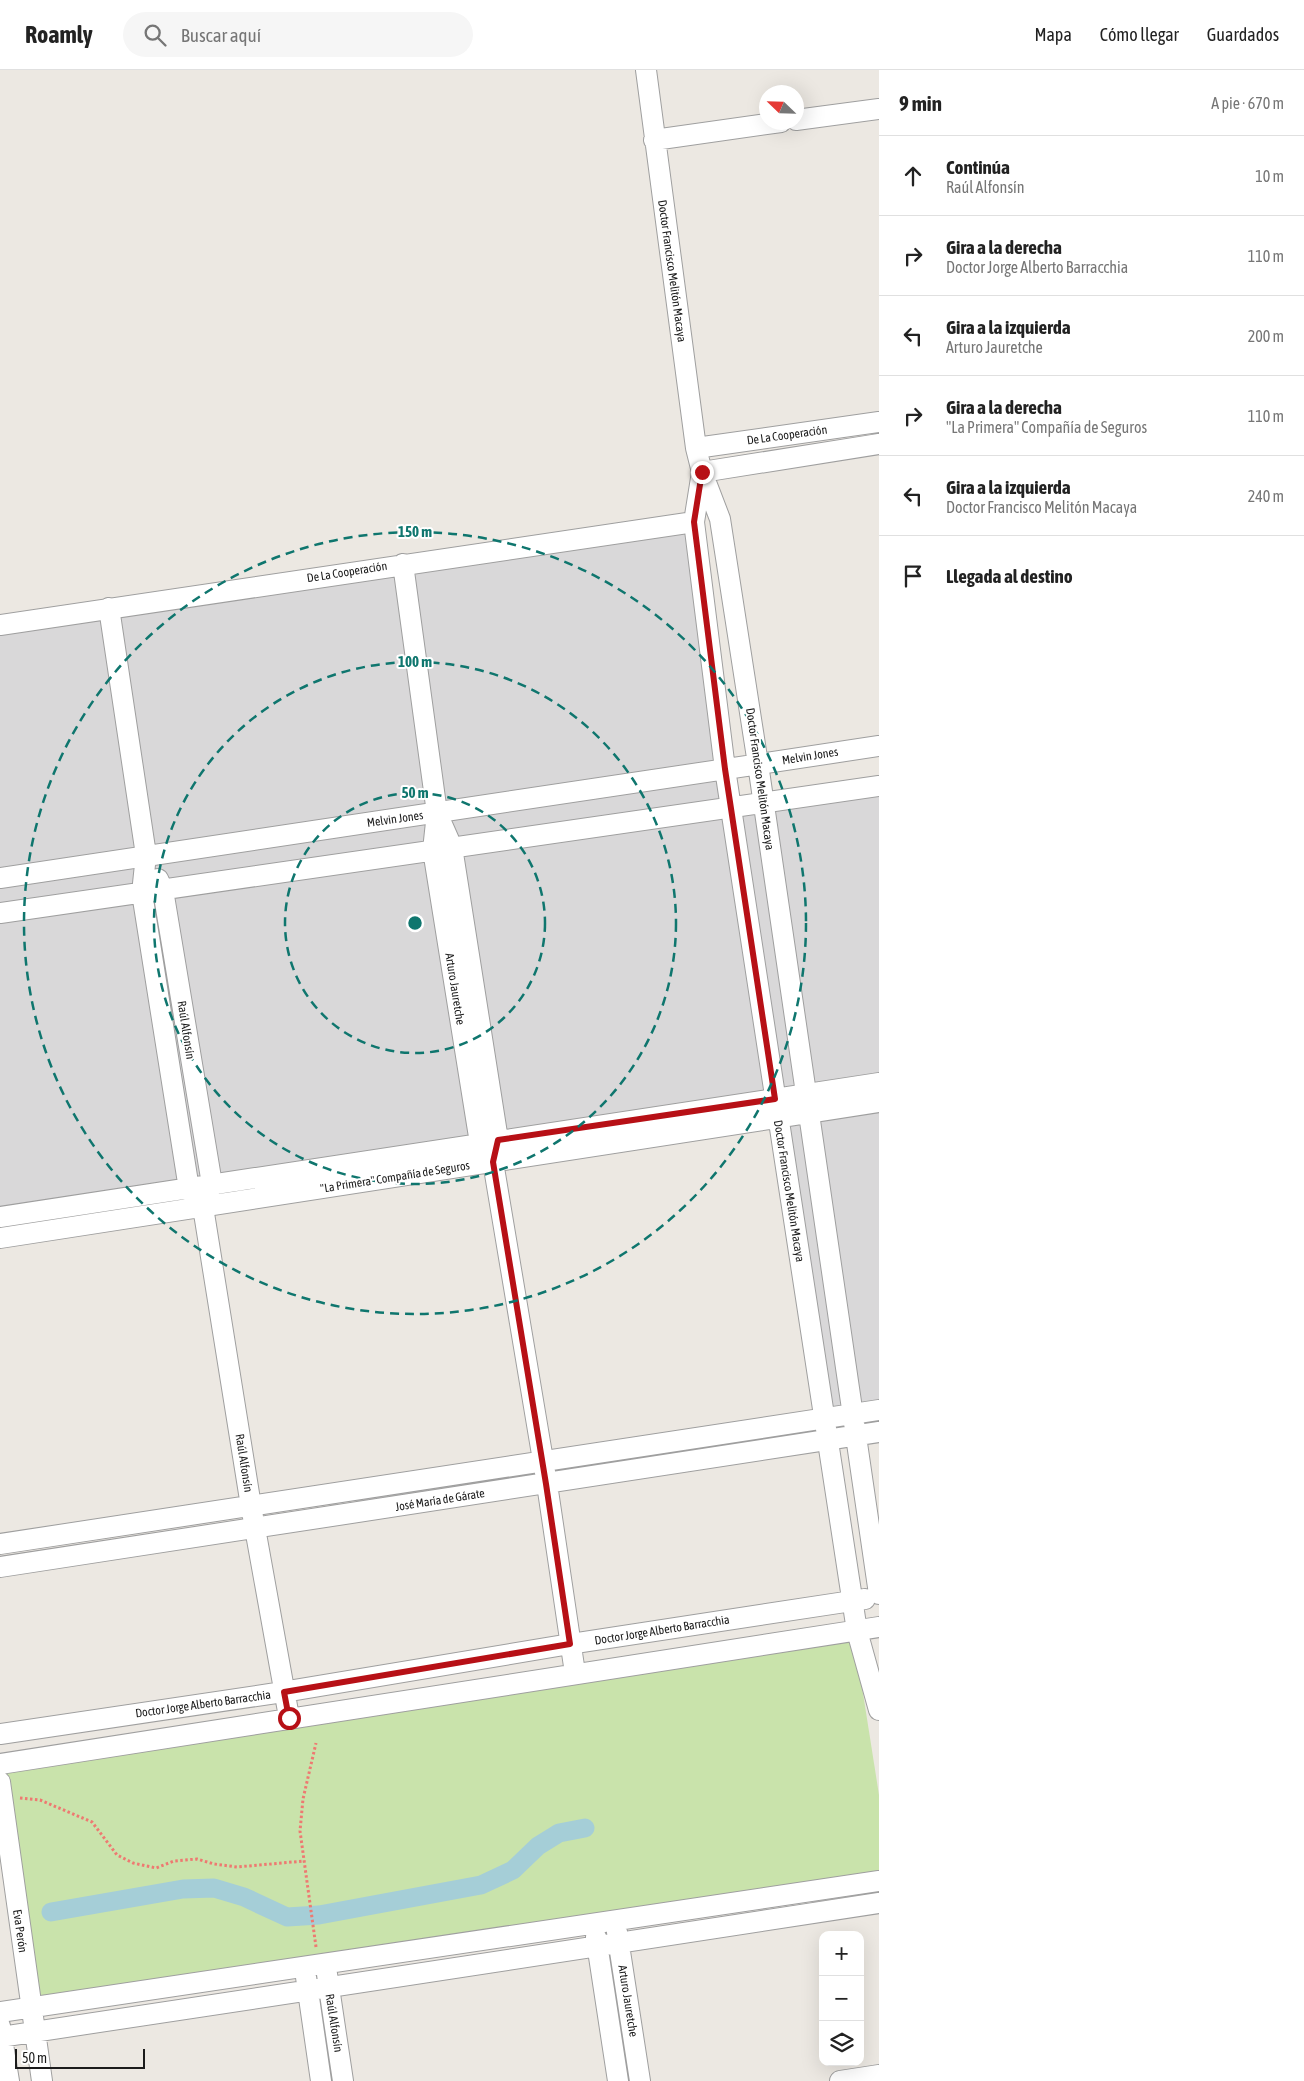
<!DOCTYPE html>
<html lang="es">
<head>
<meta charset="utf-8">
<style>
  :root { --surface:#fff; --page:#f6f6f6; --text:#222; --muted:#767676; --line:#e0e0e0 }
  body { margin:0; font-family:"Asap Condensed",sans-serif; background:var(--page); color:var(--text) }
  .controls { position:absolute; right:15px; bottom:15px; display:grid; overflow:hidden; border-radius:10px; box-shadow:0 5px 20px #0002 }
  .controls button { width:45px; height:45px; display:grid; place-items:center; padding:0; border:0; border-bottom:1px solid var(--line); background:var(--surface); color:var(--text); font:25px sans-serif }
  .compass { position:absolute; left:759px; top:15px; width:45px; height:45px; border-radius:50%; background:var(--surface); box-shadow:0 5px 20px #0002; rotate:293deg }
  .scale { position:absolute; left:15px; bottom:12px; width:130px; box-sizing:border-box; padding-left:5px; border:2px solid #1b1b1b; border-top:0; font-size:14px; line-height:18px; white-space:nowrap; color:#1b1b1b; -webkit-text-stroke:4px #fff; paint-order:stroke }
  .stop { position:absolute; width:15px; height:15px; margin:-11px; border:4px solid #b71016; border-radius:50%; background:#fff }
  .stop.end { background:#b71016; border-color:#fff; box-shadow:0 1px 5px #0008 }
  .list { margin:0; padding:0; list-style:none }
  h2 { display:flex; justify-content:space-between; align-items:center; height:65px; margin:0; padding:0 20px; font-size:21px }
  h2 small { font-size:16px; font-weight:400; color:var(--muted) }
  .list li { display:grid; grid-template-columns:32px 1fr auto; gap:15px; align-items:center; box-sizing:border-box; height:80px; padding:0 20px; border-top:1px solid var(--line) }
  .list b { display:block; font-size:19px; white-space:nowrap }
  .list p { margin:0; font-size:16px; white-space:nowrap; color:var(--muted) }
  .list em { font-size:16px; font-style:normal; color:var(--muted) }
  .icon { flex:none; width:28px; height:28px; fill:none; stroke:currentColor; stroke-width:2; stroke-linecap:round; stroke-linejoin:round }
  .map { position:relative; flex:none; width:879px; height:2011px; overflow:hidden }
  header { display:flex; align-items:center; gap:30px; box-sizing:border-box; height:70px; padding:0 25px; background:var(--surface); border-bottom:1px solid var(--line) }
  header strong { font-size:24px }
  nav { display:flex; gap:28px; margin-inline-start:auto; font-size:18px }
  .search { width:350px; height:45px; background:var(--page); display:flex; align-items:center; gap:12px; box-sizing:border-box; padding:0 18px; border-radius:28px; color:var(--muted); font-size:19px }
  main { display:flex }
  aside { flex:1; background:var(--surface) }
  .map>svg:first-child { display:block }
  .residential { fill:#d9d8d9 }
  .grass { fill:#c9e3ab }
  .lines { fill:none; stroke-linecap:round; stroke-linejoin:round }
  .canal { stroke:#a5ced7; stroke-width:19 }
  .minor-casing { stroke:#9f9f9f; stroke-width:22 }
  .path { stroke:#ee7971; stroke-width:3; stroke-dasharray:2.5 2.5; stroke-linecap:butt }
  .minor { stroke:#fff; stroke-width:20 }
  .route { stroke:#b71016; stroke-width:6 }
  .ring { fill:none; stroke:#0f766e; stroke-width:2.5; stroke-dasharray:9 6 }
  .labels { text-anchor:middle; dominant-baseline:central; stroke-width:4; stroke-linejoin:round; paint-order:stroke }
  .street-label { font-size:12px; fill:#1b1b1b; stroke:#fff }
  .centre { fill:#0f766e; stroke:#fff; stroke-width:2.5 }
  .ring-label { font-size:15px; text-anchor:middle; font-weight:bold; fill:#0f766e; stroke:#fff; stroke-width:4; stroke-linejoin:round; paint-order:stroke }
</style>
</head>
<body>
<header>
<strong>Roamly</strong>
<div class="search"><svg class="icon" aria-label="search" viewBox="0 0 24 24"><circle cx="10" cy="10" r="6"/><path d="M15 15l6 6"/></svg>Buscar aquí</div>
<nav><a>Mapa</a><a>Cómo llegar</a><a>Guardados</a></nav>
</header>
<main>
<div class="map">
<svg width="879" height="2011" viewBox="0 0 879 2011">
  <rect width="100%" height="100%" fill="#ece8e2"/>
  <!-- residential -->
  <path class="residential" d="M694 452 730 738 879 716V1340L824 1349 778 1048 0 1147V555Z"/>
  <!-- grass -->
  <path class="grass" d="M854 1566 879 1725V1806L35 1932 3 1698Z"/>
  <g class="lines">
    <!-- canal -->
    <path class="canal" d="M51 1842 183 1819 214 1818 244 1827 287 1847 319 1845 481 1815 513 1800 538 1776 559 1763 585 1758"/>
    <!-- minor casing -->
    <g class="minor-casing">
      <path id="minor" d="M646 0 696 378 702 402 720 449 758 694 879 1524
        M796 50 879 39
        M654 70 781 52
        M696 378 879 352
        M702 402 694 452 725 699 857 1561 879 1640
        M702 402 879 374
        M403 494 437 743 433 780 480 1073 488 1084
        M109 538 146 785 142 823 189 1119 203 1137 251 1436 289 1647
        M0 555 694 452
        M437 743 452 777 498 1070 493 1092 547 1414 575 1603
        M0 808 879 676
        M158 809 163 820 212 1114 207 1127
        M0 843 879 716
        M0 1147 879 1013
        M0 1168 879 1032
        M0 1474 879 1340
        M0 1497 879 1362
        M0 1664 283 1622 570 1574 865 1529
        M0 1694 879 1557
        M0 1712 42 2011
        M617 1862 640 2011
        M596 1867 618 2011
        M327 1904 343 2011
        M306 1907 321 2011
        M0 1942 879 1811
        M0 1956 9 2011
        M0 1967C293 1922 586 1880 879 1833
        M840 2011 879 2005"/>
    </g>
    <!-- path -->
    <path class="path" d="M20 1728 40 1730 92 1752 117 1785 133 1793 156 1798 174 1791 197 1789 214 1794 237 1797 304 1791
      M316 1877 300 1761 303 1729 316 1673"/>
    <!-- minor -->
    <use href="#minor" class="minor"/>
  </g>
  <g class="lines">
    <!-- route -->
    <path class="route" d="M289 1648 284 1622 570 1574 546 1414 493 1092 498 1070 775 1029 725 699 694 452 702 402"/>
  </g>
  <!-- distance rings -->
  <g class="ring">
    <circle cx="415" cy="853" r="130"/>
    <circle cx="415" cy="853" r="261"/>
    <circle cx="415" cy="853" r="391"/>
  </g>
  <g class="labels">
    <!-- street labels -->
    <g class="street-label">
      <text transform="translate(672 201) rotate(82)">Doctor Francisco Melitón Macaya</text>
      <text transform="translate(787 365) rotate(-8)">De La Cooperación</text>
      <text transform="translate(347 502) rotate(-9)">De La Cooperación</text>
      <text transform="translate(810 686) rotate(-9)">Melvin Jones</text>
      <text transform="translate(760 709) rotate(82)">Doctor Francisco Melitón Macaya</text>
      <text transform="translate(395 749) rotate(-8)">Melvin Jones</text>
      <text transform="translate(455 919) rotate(81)">Arturo Jauretche</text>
      <text transform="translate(186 960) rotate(81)">Raúl Alfonsín</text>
      <text transform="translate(395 1107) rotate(-9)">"La Primera" Compañía de Seguros</text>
      <text transform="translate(789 1121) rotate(81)">Doctor Francisco Melitón Macaya</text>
      <text transform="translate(244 1393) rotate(81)">Raúl Alfonsín</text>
      <text transform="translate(440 1430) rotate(-9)">José María de Gárate</text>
      <text transform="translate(662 1560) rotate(-9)">Doctor Jorge Alberto Barracchia</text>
      <text transform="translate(203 1634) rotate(-8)">Doctor Jorge Alberto Barracchia</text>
      <text transform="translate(20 1861) rotate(82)">Eva Perón</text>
      <text transform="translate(628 1931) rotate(81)">Arturo Jauretche</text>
      <text transform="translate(334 1953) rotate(81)">Raúl Alfonsín</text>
    </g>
  </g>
  <circle cx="415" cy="853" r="8" class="centre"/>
  <g class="ring-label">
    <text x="415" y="467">150 m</text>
    <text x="415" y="597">100 m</text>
    <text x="415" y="728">50 m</text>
  </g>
</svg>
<div class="controls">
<button>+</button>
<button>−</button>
<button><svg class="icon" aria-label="layers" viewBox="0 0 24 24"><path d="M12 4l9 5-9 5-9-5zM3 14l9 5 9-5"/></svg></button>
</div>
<svg class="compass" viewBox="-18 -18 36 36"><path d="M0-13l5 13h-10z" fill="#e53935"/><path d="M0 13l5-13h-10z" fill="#767676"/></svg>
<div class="scale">50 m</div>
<div class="stop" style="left:289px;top:1648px"></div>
<div class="stop end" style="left:702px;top:402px"></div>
</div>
<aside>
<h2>9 min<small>A pie · 670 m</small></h2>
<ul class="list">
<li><svg class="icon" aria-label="ahead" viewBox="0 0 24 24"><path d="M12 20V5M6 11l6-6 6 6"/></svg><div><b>Continúa</b><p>Raúl Alfonsín</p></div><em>10 m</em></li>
<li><svg class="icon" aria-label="right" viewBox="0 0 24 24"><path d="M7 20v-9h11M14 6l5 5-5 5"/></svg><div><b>Gira a la derecha</b><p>Doctor Jorge Alberto Barracchia</p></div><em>110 m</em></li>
<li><svg class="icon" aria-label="left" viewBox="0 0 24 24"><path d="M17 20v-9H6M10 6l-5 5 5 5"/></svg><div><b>Gira a la izquierda</b><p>Arturo Jauretche</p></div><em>200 m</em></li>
<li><svg class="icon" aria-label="right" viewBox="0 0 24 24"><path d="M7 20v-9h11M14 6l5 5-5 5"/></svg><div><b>Gira a la derecha</b><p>&quot;La Primera&quot; Compañía de Seguros</p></div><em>110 m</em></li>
<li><svg class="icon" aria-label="left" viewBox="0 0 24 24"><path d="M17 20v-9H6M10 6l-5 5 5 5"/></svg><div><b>Gira a la izquierda</b><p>Doctor Francisco Melitón Macaya</p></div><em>240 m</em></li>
<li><svg class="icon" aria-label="arrive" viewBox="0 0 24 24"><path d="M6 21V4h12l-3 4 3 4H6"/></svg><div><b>Llegada al destino</b></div></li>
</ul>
</aside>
</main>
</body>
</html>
